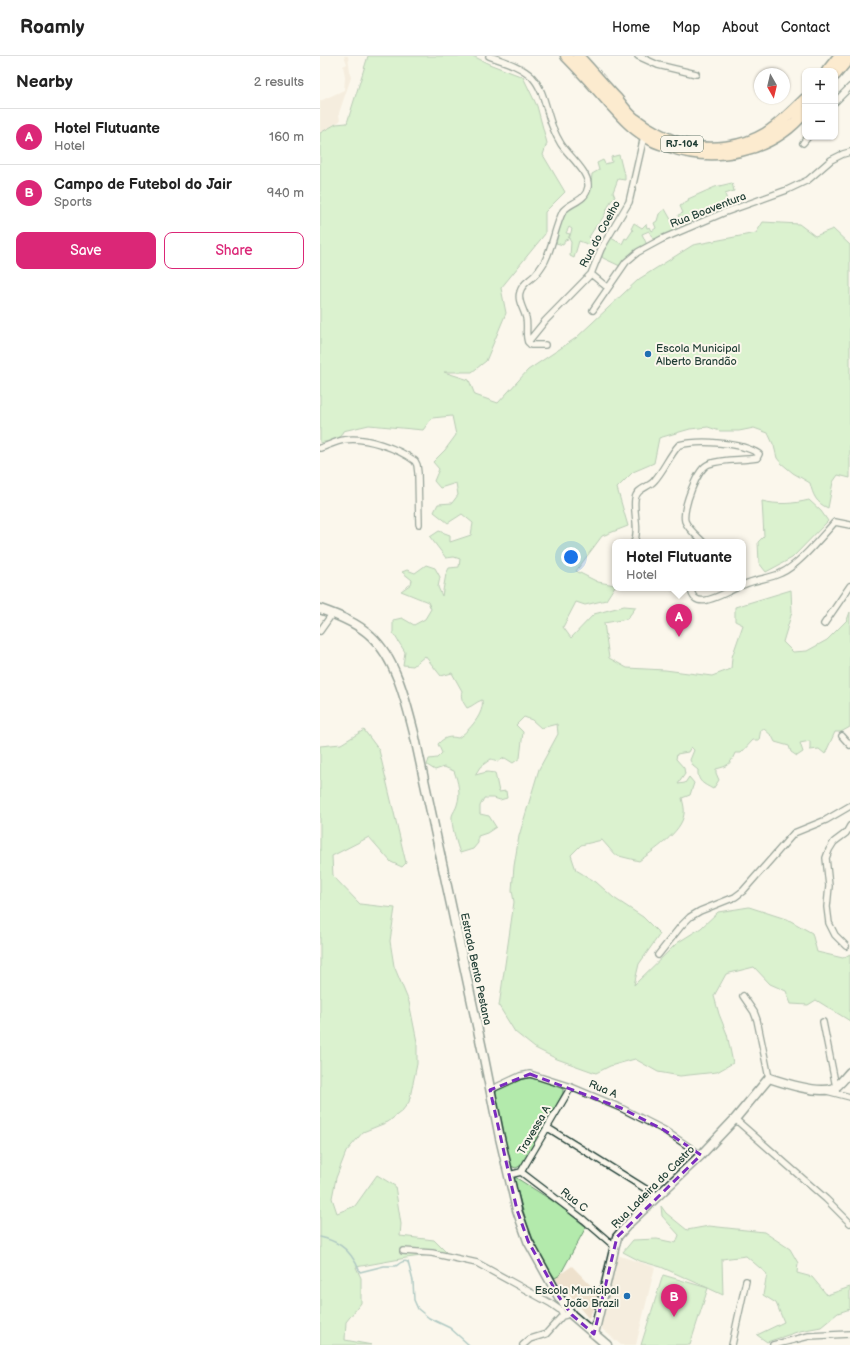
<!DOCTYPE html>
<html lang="en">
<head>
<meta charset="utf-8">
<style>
  :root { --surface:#fff; --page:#f6f6f6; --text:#222; --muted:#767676; --line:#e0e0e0; --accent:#db2777 }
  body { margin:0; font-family:"Balsamiq Sans",sans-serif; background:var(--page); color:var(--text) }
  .controls { position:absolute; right:12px; top:12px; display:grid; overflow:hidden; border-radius:8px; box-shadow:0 1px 3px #0004 }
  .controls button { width:36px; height:36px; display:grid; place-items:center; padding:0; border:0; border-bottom:1px solid var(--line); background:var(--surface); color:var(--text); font:20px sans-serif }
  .compass { position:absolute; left:434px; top:12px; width:36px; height:36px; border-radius:50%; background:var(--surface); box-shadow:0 1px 3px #0004; rotate:172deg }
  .you { position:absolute; left:251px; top:501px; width:14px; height:14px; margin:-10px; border:3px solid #fff; border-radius:50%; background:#1a73e8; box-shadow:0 0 0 6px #1a73e833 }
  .badge { display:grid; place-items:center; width:26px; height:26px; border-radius:50%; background:var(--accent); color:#fff; font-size:13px; font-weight:700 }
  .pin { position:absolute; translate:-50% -33px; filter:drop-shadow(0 1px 2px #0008) }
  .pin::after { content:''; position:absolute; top:21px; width:14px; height:12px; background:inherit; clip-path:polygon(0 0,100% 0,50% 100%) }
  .popup { position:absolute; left:292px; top:483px; width:134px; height:52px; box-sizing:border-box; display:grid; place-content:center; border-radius:8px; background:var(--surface); filter:drop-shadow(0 1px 3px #0005); font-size:13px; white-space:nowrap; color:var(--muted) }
  .popup b { font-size:15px; color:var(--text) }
  .popup::after { content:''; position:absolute; left:50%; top:100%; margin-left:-8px; border:8px solid transparent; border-top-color:var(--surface) }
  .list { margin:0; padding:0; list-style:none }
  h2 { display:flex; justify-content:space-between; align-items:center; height:52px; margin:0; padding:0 16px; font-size:17px }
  h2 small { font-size:13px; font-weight:400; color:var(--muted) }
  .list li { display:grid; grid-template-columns:26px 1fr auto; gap:12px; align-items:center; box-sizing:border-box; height:56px; padding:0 16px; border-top:1px solid var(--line) }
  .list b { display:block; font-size:15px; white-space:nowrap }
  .list p { margin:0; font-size:13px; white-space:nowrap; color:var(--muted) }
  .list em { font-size:13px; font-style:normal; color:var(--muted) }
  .actions { display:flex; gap:8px; padding:12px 16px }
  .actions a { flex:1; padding:9px 0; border:1px solid var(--accent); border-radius:8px; text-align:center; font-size:14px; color:var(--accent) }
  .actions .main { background:var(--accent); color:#fff }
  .map { position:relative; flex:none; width:530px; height:1289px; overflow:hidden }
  header { display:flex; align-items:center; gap:24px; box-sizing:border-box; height:56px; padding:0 20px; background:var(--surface); border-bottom:1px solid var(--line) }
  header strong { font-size:19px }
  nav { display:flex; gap:22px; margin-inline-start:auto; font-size:14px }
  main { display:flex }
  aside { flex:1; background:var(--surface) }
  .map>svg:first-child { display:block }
  .built { fill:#eee1cd }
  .green { fill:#b3eaac; stroke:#699470 }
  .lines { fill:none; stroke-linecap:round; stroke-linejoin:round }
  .stream { stroke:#549190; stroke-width:1.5 }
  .street-casing { stroke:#1f3d34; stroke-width:8 }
  .secondary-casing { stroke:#1f3d34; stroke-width:11 }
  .highway-casing { stroke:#1f3d34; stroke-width:13 }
  .street { stroke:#fbf7ec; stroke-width:5.5 }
  .secondary { stroke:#fbf7ec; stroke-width:8 }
  .highway { stroke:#fddbac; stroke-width:10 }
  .marked { fill:none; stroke:#7b2cbf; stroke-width:3; stroke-dasharray:8 5; stroke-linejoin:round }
  .poi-dot { fill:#1f6fb2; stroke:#fbf7ec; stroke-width:1.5 }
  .labels { text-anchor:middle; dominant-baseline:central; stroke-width:4; stroke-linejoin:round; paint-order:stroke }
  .shield { fill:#fbf7ec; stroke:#61756b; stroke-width:1 }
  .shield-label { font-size:10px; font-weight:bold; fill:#1f3d34 }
  .street-label { font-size:11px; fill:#1f3d34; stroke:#fbf7ec }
  .poi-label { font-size:11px; fill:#1f3d34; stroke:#fbf7ec; text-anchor:start }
</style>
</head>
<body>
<header>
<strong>Roamly</strong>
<nav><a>Home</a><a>Map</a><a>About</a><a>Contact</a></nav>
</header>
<main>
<aside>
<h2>Nearby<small>2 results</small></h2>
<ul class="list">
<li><span class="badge">A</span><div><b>Hotel Flutuante</b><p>Hotel</p></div><em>160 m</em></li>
<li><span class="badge">B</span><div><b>Campo de Futebol do Jair</b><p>Sports</p></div><em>940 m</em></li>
</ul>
<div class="actions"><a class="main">Save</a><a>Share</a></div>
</aside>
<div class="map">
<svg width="530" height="1289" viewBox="0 0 530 1289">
  <rect width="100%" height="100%" fill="#fbf7ec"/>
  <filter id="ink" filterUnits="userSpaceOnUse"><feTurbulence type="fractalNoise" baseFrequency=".025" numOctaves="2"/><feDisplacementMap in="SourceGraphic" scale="8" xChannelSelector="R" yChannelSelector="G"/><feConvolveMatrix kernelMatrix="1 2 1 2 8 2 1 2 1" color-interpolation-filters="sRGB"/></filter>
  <g filter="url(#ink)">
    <!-- built -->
    <path class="built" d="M24 0H28L31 22 19 57 20 65 0 77V45L24 34 25 21 23 10 27 8Z
      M297 1199 335 1211 316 1289H301L282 1273 281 1264Z
      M252 1210 279 1238 269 1263 235 1222Z"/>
    <!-- green -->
    <path class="green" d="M48 0H153L169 8 203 21 217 50 227 87 223 99 245 136 225 156V178L181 232 186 257 166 305 152 316H124L149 324 155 339 178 347 208 314 256 282 319 223 373 189 436 177 443 166 479 168 495 180 513 173 530 189V422L518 419 513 426 508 452C496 447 493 439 490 427L473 417 461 407 457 402 454 390 448 377 434 372 419 375H400L388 371 370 373 339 382 334 407 313 416 297 432 308 470 282 480 256 515 278 526 295 529V530L286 544 265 549 256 546 243 571 251 582 274 558 304 550 316 551 307 563 284 567 289 602 307 612 345 614 392 620 411 613 412 601 423 569 415 565V551L471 534 472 556 463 586 473 596 487 595 507 584 527 564 530 556V671L521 676H515L505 698 499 693 490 694V685L480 687 483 696 477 700 471 696 469 690 455 686 452 680 444 673H441L439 684H433L421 697H415C410 709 408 710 396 713V717L399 724 393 733C384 728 377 726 378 714L373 710 370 704 374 694 371 691 368 696 357 698 356 703 364 712 365 718 358 728 365 727 369 721 374 727 370 739 362 742C363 747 365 753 364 758 362 776 333 795 319 805L295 799 282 784 261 789 251 799 256 814 276 826 294 842 323 861 340 878 319 908 314 929 357 887 381 872 398 856 429 851 469 864 492 877 497 896 523 902 530 898V965L496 944 488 949 471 948 466 935 450 928 434 911 406 918 394 940 399 958 407 978 413 1007 397 1016 360 1020 338 1016 315 1003 290 1010 276 1017 237 1003 215 992 195 976 179 950 194 846 192 834 194 810 199 780 219 713 238 678 237 668 221 672 212 664 204 661 196 669 203 676 200 702 193 707 185 702 178 705 171 703 160 711 155 719 167 716 175 717 179 736 186 735 187 742 180 744 174 742H164L160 750V758L169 760 176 771 167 777 158 780V787L153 793 140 797C137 789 131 769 132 760 133 756 136 753 137 749 141 737 138 726 134 715L124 711 115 714 107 709 109 703 117 702 122 697 118 688C124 681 130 680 138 682 149 675 165 657 162 644 156 646 153 650 147 652 143 646 140 642 142 635L132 617 121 620 105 600 93 610 83 609 85 596 73 577V564L82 562 94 569 105 563 111 553 108 546 81 535 91 528 92 524 82 516 87 514 95 517 106 509 115 512 120 521 118 531 122 540 126 518 129 512 139 511 140 503 134 501 126 502 110 481 119 475 130 479V486L151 479 153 467 142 458 128 467 114 456 118 448 132 447 138 439 136 427 120 432 114 425 119 413 113 406 125 394 136 379 132 360 112 362 103 374 49 369 23 375 19 383 0 387V77L16 68 27 67Z
      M299 99 303 115 305 118V124L298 123 293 136 295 141 291 145 285 158 280 166 276 170 269 181 271 183 270 189 259 185 254 202 250 200 251 186 249 183 252 173 249 171 246 177 250 178 248 183 245 184 243 189 236 187C239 176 241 163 248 154 250 151 255 149 258 147 270 141 271 130 272 118L279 114 277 107 283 104 285 108 292 106 291 101Z
      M412 127 414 135 405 138 409 150 392 156 362 170 358 159 363 157 360 150 369 145 368 143 395 131Z
      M345 153 357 174 334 185 329 175 322 178 327 189 300 210 283 202 281 199 282 194 291 182 302 188 305 182 307 183 313 174 311 173 314 167 322 172 326 168 327 172 330 171 332 175 336 172 334 167 337 165 339 158Z
      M489 444 501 455 508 465 472 502 446 516 439 507 438 486 444 480 442 445C458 449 473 448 489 444Z
      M44 674 59 694 86 807 82 811 71 806 49 781 12 800 13 820 40 848 75 852 70 885 74 910 89 946 97 986V1008L89 1046 82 1055 68 1066 43 1076 26 1096 16 1122 12 1142 17 1157 35 1150 57 1119 75 1130 81 1168 80 1180 114 1184 127 1197 86 1202 36 1211 41 1222V1247L26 1266 25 1284 52 1289H0V690L21 688Z
      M205 1022C217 1021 231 1028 243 1033V1037L204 1108 196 1112 190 1110 175 1037 177 1034Z
      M195 1121 239 1149 266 1171 240 1219 235 1222C213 1194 203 1156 194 1122Z
      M341 1150 346 1157 367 1174 389 1170 444 1176 470 1193 478 1207 477 1217 492 1221 507 1239 530 1231V1253L518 1257 501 1271 480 1275 447 1286 437 1279 464 1266 456 1247 443 1239 447 1218 426 1200 402 1203 403 1239 388 1232 370 1289H321L343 1219 388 1232 341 1211 320 1205 303 1196 313 1184 337 1183 356 1187 359 1179 342 1160Z"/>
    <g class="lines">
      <!-- stream -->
      <path class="stream" d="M0 1181C14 1184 27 1192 34 1204 37 1208 38 1212 40 1216L64 1210H76C80 1207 83 1204 88 1206L93 1225 94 1244 98 1253 109 1262 130 1272 149 1289"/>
      <!-- street casing -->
      <g class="street-casing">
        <path id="street" d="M169 0C183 5 201 10 212 21 225 35 226 56 233 72 235 77 238 83 241 88 249 100 270 117 268 131 266 145 251 146 243 155 235 171 233 189 225 205 222 210 218 216 214 220 209 225 202 228 200 236 197 245 204 253 206 262 208 270 205 279 208 286
          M318 0 338 9 376 18
          M515 46 530 31
          M483 87 488 81
          M271 218 288 232
          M273 254 306 206 318 196 342 183 403 157 467 134 488 124 511 104 523 98 530 96
          M208 286 225 265 271 218 281 193 309 146 324 80
          M208 286 211 289H225
          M0 392C8 390 16 385 24 384 45 380 79 393 95 405L97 409 98 417 99 468
          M314 486C320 473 313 457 315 443 317 432 328 432 334 425 344 414 349 400 359 389 379 384 421 386 439 398L437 402C421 405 405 402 389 408 377 412 362 453 365 465 368 473 377 480 383 486
          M423 529C435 523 449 523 461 517 478 510 502 480 515 466L530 469
          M371 532C373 557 402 538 416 532
          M504 568 530 530
          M0 575 12 558
          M522 680 530 689
          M526 890 515 879 509 867 507 851 509 830 506 802 509 794 514 786 526 777 530 770
          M338 899 361 870 370 861 380 855 415 841 423 835 474 777 506 764 530 750
          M423 940 434 956 437 964 449 1022
          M503 966 516 1031
          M170 1034 200 1020 210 1018 251 1031 301 1052 344 1074 381 1099
          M507 1035 530 1041
          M415 1063 506 1143 530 1167
          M228 1072 337 1140
          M201 1116 264 1164 294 1190
          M189 1119 201 1116 251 1031
          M83 1195 112 1197 157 1207 230 1247 240 1254 243 1259
          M203 1289 210 1283 226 1278 242 1260 246 1259
          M412 1289 426 1225
          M453 1289 489 1280 530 1278"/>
      </g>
      <!-- secondary casing -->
      <g class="secondary-casing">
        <path id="secondary" d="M0 553C17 559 38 567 51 580 76 603 86 646 94 677L164 1002 180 1082 197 1154 208 1185 239 1241 252 1259 287 1289
          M274 1278 297 1181 309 1167 381 1099 415 1063 449 1022C464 1027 499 1039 514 1032 520 1029 525 1021 530 1016"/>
      </g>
      <!-- highway casing -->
      <g class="highway-casing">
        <path id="highway" d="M246 0C261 15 275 31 289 47 300 59 311 72 325 80 331 85 339 88 347 90 395 108 452 96 485 56
          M258 0C271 14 284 29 297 43 303 50 308 58 315 63 328 73 348 84 364 88 390 96 423 91 446 77 461 67 473 55 485 43
          M507 15 519 0
          M515 19 530 1"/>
      </g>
      <!-- street -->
      <use href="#street" class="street"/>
      <!-- secondary -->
      <use href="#secondary" class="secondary"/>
      <!-- highway -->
      <use href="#highway" class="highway"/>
    </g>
  </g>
  <!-- marked area -->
  <path d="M0 0H530V1289H0ZM210 1018 301 1052 344 1074 381 1099 297 1181 274 1278 252 1259 239 1241 208 1185 197 1154 170 1034Z" fill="#fbf7ec" fill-opacity=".55" fill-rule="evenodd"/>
  <path class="marked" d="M210 1018 301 1052 344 1074 381 1099 297 1181 274 1278 252 1259 239 1241 208 1185 197 1154 170 1034Z"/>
  <!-- markers -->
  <g class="poi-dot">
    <circle cx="328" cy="298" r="4"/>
    <circle cx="307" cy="1240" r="4"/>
  </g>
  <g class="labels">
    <!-- shield labels -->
    <rect class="shield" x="341" y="80" width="42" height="16" rx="3"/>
    <g class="shield-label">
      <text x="362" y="88">RJ-104</text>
    </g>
    <!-- street labels -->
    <g class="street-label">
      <text transform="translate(388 154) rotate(-21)">Rua Boaventura</text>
      <text transform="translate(280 178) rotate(-62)">Rua do Coelho</text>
      <text transform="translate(156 913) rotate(78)">Estrada Bento Pestana</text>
      <text transform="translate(283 1033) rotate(23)">Rua A</text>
      <text transform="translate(214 1074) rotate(-60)">Travessa A</text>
      <text transform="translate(333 1131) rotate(-45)">Rua Ladeira do Castro</text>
      <text transform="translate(254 1144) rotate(38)">Rua C</text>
    </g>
    <!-- poi labels -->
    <g class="poi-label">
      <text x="336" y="292">Escola Municipal<tspan x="336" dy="13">Alberto Brandão</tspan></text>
      <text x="299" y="1234" text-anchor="end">Escola Municipal<tspan x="299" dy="13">João Brazil</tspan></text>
    </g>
  </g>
</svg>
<div class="controls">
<button>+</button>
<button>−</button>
</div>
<svg class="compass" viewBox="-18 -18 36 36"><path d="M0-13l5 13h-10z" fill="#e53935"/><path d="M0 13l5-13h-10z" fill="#767676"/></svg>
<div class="you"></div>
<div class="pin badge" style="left:359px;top:581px">A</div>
<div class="popup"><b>Hotel Flutuante</b>Hotel</div>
<div class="pin badge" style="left:354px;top:1261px">B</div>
</div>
</main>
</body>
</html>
